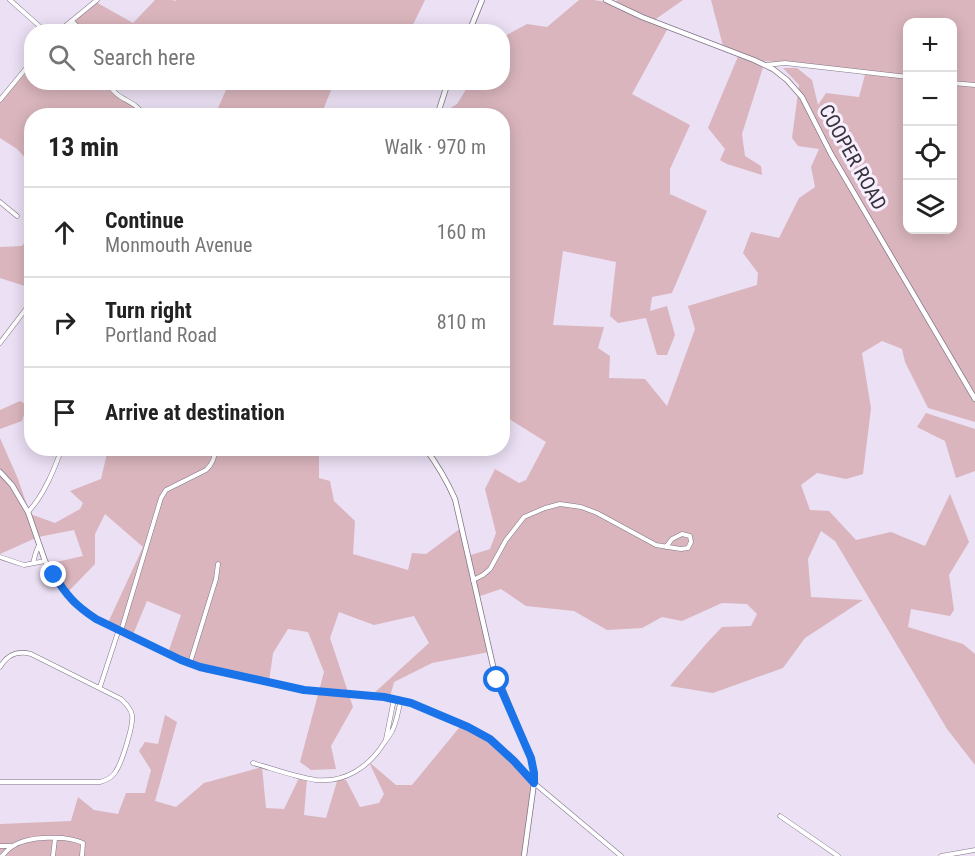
<!DOCTYPE html>
<html lang="en">
<head>
<meta charset="utf-8">
<style>
  :root { --surface:#fff; --page:#f6f6f6; --text:#222; --muted:#767676; --line:#e0e0e0 }
  body { margin:0; font-family:"Roboto Condensed",sans-serif; background:var(--page); color:var(--text) }
  .controls { position:absolute; right:18px; top:18px; display:grid; overflow:hidden; border-radius:12px; box-shadow:0 3px 15px #0003 }
  .controls button { width:54px; height:54px; display:grid; place-items:center; padding:0; border:0; border-bottom:2px solid var(--line); background:var(--surface); color:var(--text); font:30px sans-serif }
  .stop { position:absolute; width:18px; height:18px; margin:-14px; border:4px solid #1a73e8; border-radius:50%; background:#fff }
  .stop.end { background:#1a73e8; border-color:#fff; box-shadow:0 2px 6px #0008 }
  .list { margin:0; padding:0; list-style:none }
  h2 { display:flex; justify-content:space-between; align-items:center; height:78px; margin:0; padding:0 24px; font-size:26px }
  h2 small { font-size:20px; font-weight:400; color:var(--muted) }
  .list li { display:grid; grid-template-columns:39px 1fr auto; gap:18px; align-items:center; box-sizing:border-box; height:90px; padding:0 24px; border-top:2px solid var(--line) }
  .list b { display:block; font-size:22px; white-space:nowrap }
  .list p { margin:0; font-size:20px; white-space:nowrap; color:var(--muted) }
  .list em { font-size:20px; font-style:normal; color:var(--muted) }
  .icon { flex:none; width:33px; height:33px; fill:none; stroke:currentColor; stroke-width:2; stroke-linecap:round; stroke-linejoin:round }
  .map { position:relative; flex:none; width:975px; height:856px; overflow:hidden }
  .search { position:absolute; background:var(--surface); box-shadow:0 3px 15px #0003; left:24px; top:24px; width:486px; height:66px; display:flex; align-items:center; gap:15px; box-sizing:border-box; padding:0 21px; border-radius:24px; color:var(--muted); font-size:22px }
  .panel { position:absolute; background:var(--surface); box-shadow:0 3px 15px #0003; left:24px; top:108px; width:486px; height:348px; border-radius:24px }
  .map>svg:first-child { display:block }
  .green { fill:#dab5bd; fill-rule:evenodd }
  .lines { fill:none; stroke-linecap:round; stroke-linejoin:round }
  .minor-casing { stroke:#807688; stroke-width:5 }
  .tertiary-casing { stroke:#807688; stroke-width:6 }
  .minor { stroke:#fff; stroke-width:4 }
  .tertiary { stroke:#fff; stroke-width:4.5 }
  .route { stroke:#1a73e8; stroke-width:8 }
  .labels { text-anchor:middle; dominant-baseline:central; stroke-width:6; stroke-linejoin:round; paint-order:stroke }
  .street-label { font-size:20px; fill:#38333b; stroke:#f7eefe }
</style>
</head>
<body>
<div class="map">
<svg width="975" height="856" viewBox="0 0 975 856">
  <rect width="100%" height="100%" fill="#ebe0f4"/>
  <!-- green -->
  <path class="green" d="M155 0H172L175 1 176 0H425L410 31 63 32 73 19 94 1 133 23Z
    M579 0H594L612 3 618 0H683L653 21 668 28 632 94 690 125 670 169V194L707 211 672 293 652 297 650 311 667 306 675 335 667 355H657L646 318 618 323 610 316 616 262 563 251 553 325 604 327 598 348 610 356 609 378 645 379 667 406 695 329 688 306 757 285 758 273 743 253 751 232 779 238 799 198 815 187 811 167 819 149 798 146 792 138 799 85 783 68H797L812 80 818 105 826 93 859 97 866 71 765 61 742 134 745 156 761 166 762 175 727 164 720 160 725 149 708 128 739 54 723 46 711 0H975V422L928 408 905 362 902 349 882 341 862 353 871 408 863 474 846 479 817 473 801 485 810 510 829 511 856 540 891 532 925 546 950 494 969 542 949 575 954 610 950 616 911 609 908 627 963 644 975 654V765L947 729 835 541 821 531 808 559 811 597 863 600 805 638 783 668 713 693 670 686 706 644 722 627 751 626 757 614 747 604 722 603 682 621 662 617 642 628 607 630 574 611 526 606 501 589 477 597 489 652 432 663 394 682 390 697 372 695 429 643 414 616 374 625 339 612 330 638 353 707 331 746 336 769 311 770 300 762 324 672 308 632 288 629 273 653 269 682 195 667 168 653 181 615 147 601 132 637 107 625 143 547 105 514 95 534V564L65 595 47 564 83 556 74 530 38 537 0 554V438L18 479 30 514 55 523 80 509 83 503 70 491 101 479 108 449H319V478L330 481 334 501 355 521 353 554 408 570 412 553 426 554 461 528 468 556 490 549 496 533 485 489 495 469 519 483 526 480 546 442 503 415 502 116 439 115 457 104 470 83 502 82 503 37 527 24 547 27ZM908 22H952V230H908Z
    M31 67 32 82 111 83 110 88 142 109 146 115 32 116 31 164 17 149 0 138V102Z
    M229 83V82L334 83 321 115H215Z
    M31 234V288L0 278V247L22 246Z
    M20 401 27 405 22 421 0 429V410Z
    M926 413 975 429V471L956 478 945 441 917 427Z
    M165 715 177 722 155 801 176 807 204 783 262 767 266 808 284 809 300 776 307 779 304 815 326 818 338 778 346 780 360 807 379 803 384 794 369 762 396 785H412L463 723 494 741 533 783 524 856H0V824L71 821 78 797 94 810 118 814 126 793H145L151 770 139 751 145 742 158 744Z"/>
  <g class="lines">
    <!-- minor casing -->
    <g class="minor-casing">
      <path id="minor" d="M10 0 46 32
        M71 21 85 32
        M58 32 97 0
        M766 65 785 63 908 77
        M107 82C118 102 133 98 145 116
        M952 83 975 85
        M0 100 32 61
        M0 202 17 216
        M0 343 32 301
        M28 512C44 495 54 470 62 448
        M0 557 24 565 45 561
        M33 563 36 552 39 545
        M473 580 483 575 490 569 506 540 524 517 545 508 560 504 581 507 597 513 656 545 668 547 681 549 688 548 691 542 690 536 682 534 672 539 666 547
        M121 631 161 498 166 490 206 470C213 464 214 458 216 448
        M190 663 216 579 218 564
        M0 667C7 655 17 650 31 654L121 699C125 703 131 708 132 715 134 724 122 762 116 771 113 777 107 780 100 782H0
        M100 687 119 629
        M386 739 394 699
        M253 763C274 769 295 777 316 780 345 783 369 767 384 743 387 739 390 735 392 731 397 722 398 710 401 700
        M534 783 621 856
        M780 816 838 856
        M0 846H11
        M2 856C5 853 9 848 13 846 28 836 67 835 83 843L82 856
        M53 856 55 839
        M941 856 975 850"/>
    </g>
    <!-- tertiary casing -->
    <g class="tertiary-casing">
      <path id="tertiary" d="M606 0 642 17 754 60 773 69 787 80 802 97 831 154 975 399
        M469 32 482 0
        M437 116 448 82
        M425 448C437 464 447 481 455 499L493 666 531 758 534 773V783L524 856
        M0 472 12 485 28 512 45 561 63 589 73 602 97 619 181 660 206 669 304 690 384 697 411 703 468 727 490 739 514 761 534 783"/>
    </g>
    <!-- minor -->
    <use href="#minor" class="minor"/>
    <!-- tertiary -->
    <use href="#tertiary" class="tertiary"/>
  </g>
  <g class="lines">
    <!-- route -->
    <path class="route" d="M54 575C66 595 76 606 96 619L181 660 200 667 304 690 384 697 411 703 468 727 490 739 514 761 534 783V773L531 758 497 680"/>
  </g>
  <g class="labels">
    <!-- street labels -->
    <g class="street-label">
      <text transform="translate(853 157) rotate(61)">COOPER ROAD</text>
    </g>
  </g>
</svg>
<div class="controls">
<button>+</button>
<button>−</button>
<button><svg class="icon" aria-label="locate" viewBox="0 0 24 24"><circle cx="12" cy="12" r="6"/><path d="M12 2v4M12 18v4M2 12h4M18 12h4"/></svg></button>
<button><svg class="icon" aria-label="layers" viewBox="0 0 24 24"><path d="M12 4l9 5-9 5-9-5zM3 14l9 5 9-5"/></svg></button>
</div>
<div class="stop" style="left:497px;top:680px"></div>
<div class="stop end" style="left:54px;top:575px"></div>
<div class="search"><svg class="icon" aria-label="search" viewBox="0 0 24 24"><circle cx="10" cy="10" r="6"/><path d="M15 15l6 6"/></svg>Search here</div>
<section class="panel">
<h2>13 min<small>Walk · 970 m</small></h2>
<ul class="list">
<li><svg class="icon" aria-label="ahead" viewBox="0 0 24 24"><path d="M12 20V5M6 11l6-6 6 6"/></svg><div><b>Continue</b><p>Monmouth Avenue</p></div><em>160 m</em></li>
<li><svg class="icon" aria-label="right" viewBox="0 0 24 24"><path d="M7 20v-9h11M14 6l5 5-5 5"/></svg><div><b>Turn right</b><p>Portland Road</p></div><em>810 m</em></li>
<li><svg class="icon" aria-label="arrive" viewBox="0 0 24 24"><path d="M6 21V4h12l-3 4 3 4H6"/></svg><div><b>Arrive at destination</b></div></li>
</ul>
</section>
</div>
</body>
</html>
